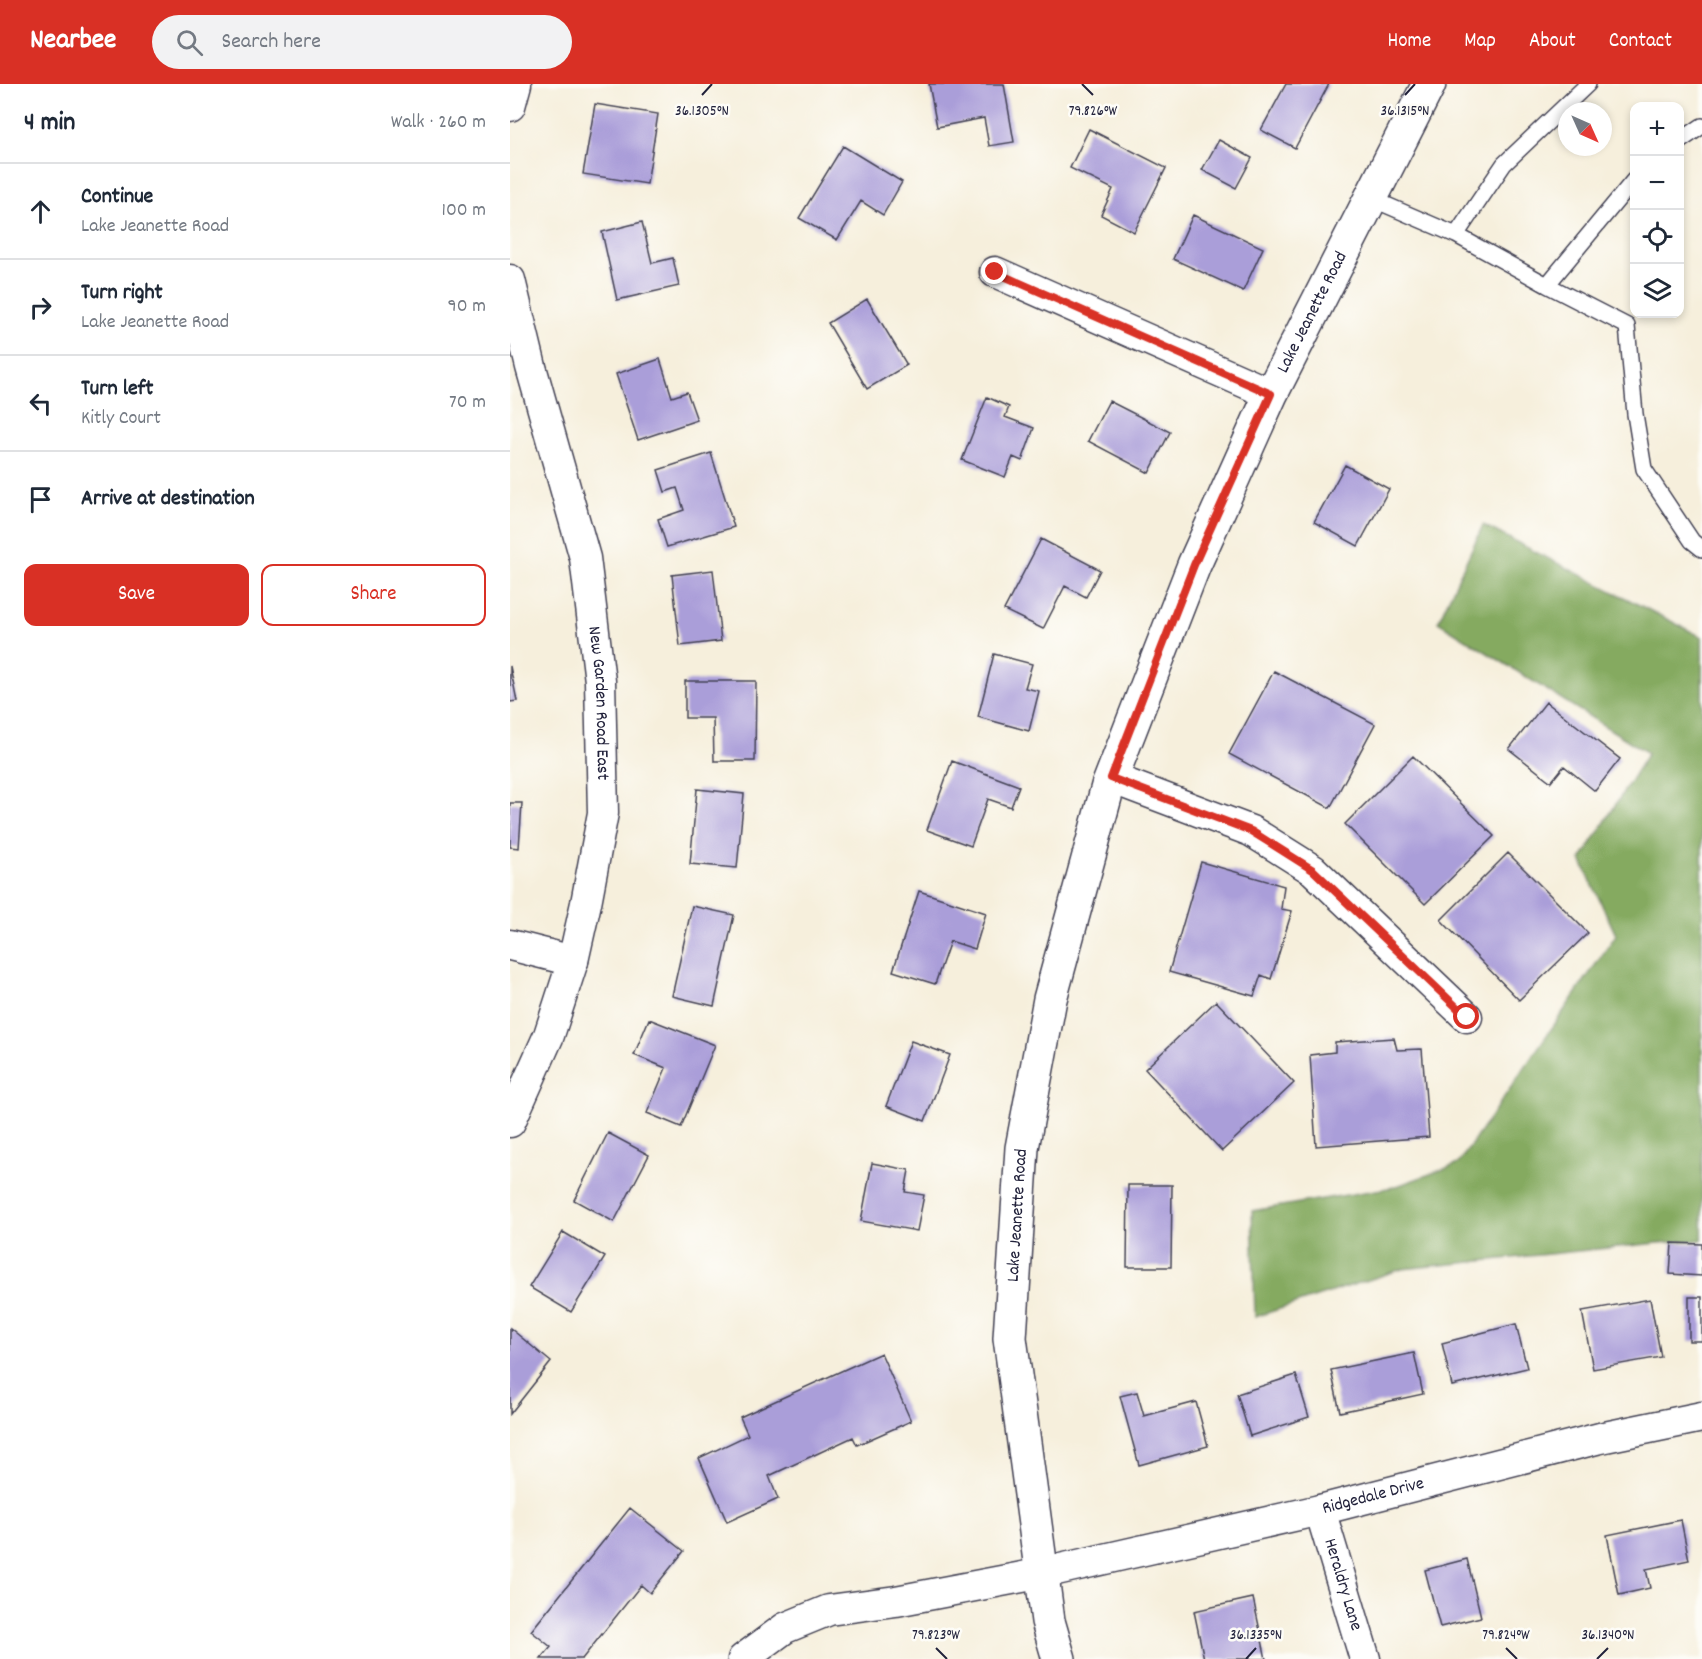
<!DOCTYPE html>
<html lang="en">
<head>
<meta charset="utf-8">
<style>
  :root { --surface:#fff; --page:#f2f2f3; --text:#1f2937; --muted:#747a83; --line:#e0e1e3; --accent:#d93025 }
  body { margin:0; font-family:Dekko,sans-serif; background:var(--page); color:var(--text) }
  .controls { position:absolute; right:18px; top:18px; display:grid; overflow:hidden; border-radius:12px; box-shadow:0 3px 9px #0003 }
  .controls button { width:54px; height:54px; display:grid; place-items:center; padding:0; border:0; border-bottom:2px solid var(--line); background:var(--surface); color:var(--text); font:30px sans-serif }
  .compass { position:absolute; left:1048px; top:18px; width:54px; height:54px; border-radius:50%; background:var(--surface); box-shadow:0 3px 9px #0003; rotate:135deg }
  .stop { position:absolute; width:18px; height:18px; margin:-14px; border:4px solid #d93025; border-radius:50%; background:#fff }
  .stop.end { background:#d93025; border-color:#fff; box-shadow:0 2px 6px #0008 }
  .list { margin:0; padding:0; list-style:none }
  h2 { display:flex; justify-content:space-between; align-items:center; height:78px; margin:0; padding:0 24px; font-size:26px }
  h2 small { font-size:20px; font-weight:400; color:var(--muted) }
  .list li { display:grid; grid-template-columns:39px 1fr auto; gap:18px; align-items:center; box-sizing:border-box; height:96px; padding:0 24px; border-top:2px solid var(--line) }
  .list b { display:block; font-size:22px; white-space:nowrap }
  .list p { margin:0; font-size:20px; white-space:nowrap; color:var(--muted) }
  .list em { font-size:20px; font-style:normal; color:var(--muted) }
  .actions { display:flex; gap:12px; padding:18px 24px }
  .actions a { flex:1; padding:14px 0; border:2px solid var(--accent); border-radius:12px; text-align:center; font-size:21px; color:var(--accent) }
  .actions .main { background:var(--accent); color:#fff }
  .icon { flex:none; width:33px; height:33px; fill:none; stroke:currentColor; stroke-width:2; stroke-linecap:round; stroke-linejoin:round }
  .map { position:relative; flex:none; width:1192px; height:1575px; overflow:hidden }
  header { display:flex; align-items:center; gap:36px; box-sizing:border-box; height:84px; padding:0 30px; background:var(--accent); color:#fff }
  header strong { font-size:28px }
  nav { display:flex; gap:33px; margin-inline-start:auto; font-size:21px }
  .search { width:420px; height:54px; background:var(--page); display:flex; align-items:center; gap:15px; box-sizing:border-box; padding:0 21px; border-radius:33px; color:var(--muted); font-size:22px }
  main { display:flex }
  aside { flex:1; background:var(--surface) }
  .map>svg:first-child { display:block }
  .forest { fill:#85aa60; stroke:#54664e; stroke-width:1.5 }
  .building { fill:#aa9ed9 }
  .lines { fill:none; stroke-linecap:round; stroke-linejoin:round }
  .service-casing { stroke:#424153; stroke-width:18 }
  .minor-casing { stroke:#424153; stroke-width:33 }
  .tertiary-casing { stroke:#424153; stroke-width:36 }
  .service { stroke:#fff; stroke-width:15 }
  .minor { stroke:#fff; stroke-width:30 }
  .tertiary { stroke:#fff; stroke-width:33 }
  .route { stroke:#d93025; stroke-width:8 }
  .ticks { fill:none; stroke:#22223b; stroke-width:2 }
  .labels { text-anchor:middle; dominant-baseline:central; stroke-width:5; stroke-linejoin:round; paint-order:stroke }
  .street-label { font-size:18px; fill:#22223b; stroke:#fdfcf7 }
  .ticks-label { font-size:15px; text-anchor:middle; fill:#22223b; stroke:#fdfcf7; stroke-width:5; stroke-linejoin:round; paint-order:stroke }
</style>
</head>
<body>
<header>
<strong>Nearbee</strong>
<div class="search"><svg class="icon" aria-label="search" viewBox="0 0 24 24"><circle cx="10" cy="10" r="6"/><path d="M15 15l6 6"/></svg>Search here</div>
<nav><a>Home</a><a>Map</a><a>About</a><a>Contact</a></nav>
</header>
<main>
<aside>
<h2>4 min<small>Walk · 260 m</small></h2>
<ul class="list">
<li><svg class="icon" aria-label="ahead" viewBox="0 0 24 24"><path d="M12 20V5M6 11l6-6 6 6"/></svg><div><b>Continue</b><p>Lake Jeanette Road</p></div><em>100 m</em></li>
<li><svg class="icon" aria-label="right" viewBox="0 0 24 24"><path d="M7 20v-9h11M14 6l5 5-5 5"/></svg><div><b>Turn right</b><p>Lake Jeanette Road</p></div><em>90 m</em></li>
<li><svg class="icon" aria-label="left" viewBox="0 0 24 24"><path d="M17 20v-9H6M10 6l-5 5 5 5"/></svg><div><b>Turn left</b><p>Kitly Court</p></div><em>70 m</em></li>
<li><svg class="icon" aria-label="arrive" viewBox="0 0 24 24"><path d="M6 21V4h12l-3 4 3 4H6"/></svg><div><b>Arrive at destination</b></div></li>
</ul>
<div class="actions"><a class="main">Save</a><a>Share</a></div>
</aside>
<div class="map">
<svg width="1192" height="1575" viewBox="0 0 1192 1575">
  <rect width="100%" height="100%" fill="#fdfcf7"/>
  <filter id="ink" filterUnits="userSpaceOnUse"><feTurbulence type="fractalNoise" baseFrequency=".0167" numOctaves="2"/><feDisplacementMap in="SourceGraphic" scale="12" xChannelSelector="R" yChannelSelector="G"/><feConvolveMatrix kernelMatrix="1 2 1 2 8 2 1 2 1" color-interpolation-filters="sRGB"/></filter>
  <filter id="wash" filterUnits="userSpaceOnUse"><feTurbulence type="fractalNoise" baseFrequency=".008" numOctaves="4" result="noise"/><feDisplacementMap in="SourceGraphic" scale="24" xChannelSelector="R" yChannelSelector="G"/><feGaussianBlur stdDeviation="1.35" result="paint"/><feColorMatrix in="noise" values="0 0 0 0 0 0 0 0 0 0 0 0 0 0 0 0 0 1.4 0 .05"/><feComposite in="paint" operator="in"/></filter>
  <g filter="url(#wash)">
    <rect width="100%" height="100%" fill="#f6efdc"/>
    <!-- forest -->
    <path class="forest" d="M973 441 1192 553V1156L1148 1159 892 1185 745 1233 742 1127 884 1103 948 1080 1106 851 1071 776 1138 669 928 538Z"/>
    <g id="blocks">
      <!-- building -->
      <path class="building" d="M419 0H494L504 58 479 62 474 34 427 43Z
        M776 0H819L785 64 751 46Z
        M85 20 148 30 137 100 73 90Z
        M579 45 656 84 624 148 591 131 603 105 560 84Z
        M709 56 742 74 726 104 692 86Z
        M333 62 392 98 373 131 351 117 327 156 289 134Z
        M683 131 753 164 733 207 663 175Z
        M132 138 142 179 163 174 169 202 107 216 92 148Z
        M357 215 397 281 357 305 318 239Z
        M150 275 162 313 177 308 187 336 128 356 106 290Z
        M477 313 499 323 495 333 524 344 512 377 503 373 495 393 452 376Z
        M599 317 660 348 639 389 578 357Z
        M201 369 224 443 157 463 148 435 174 426 167 404 155 408 148 386Z
        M835 381 879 405 848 462 804 438Z
        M531 455 590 486 576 513 555 502 533 545 494 526Z
        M203 486 211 557 170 562 162 491Z
        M484 570 522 580 515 604 529 607 519 647 468 633Z
        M0 582 7 617 0 618Z
        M764 587 865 640 820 724 719 670Z
        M175 597H246L245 677H204L203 634H175Z
        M1036 618 1110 675 1085 707 1054 682 1041 698 999 665Z
        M903 672 984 752 915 820 835 740Z
        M442 677 509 702 501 723 478 715 461 762 417 746Z
        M187 705 234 710 227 784 180 780Z
        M0 719H12L9 764 0 763Z
        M998 769 1078 849 1009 916 931 836Z
        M691 778 774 802 771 825 782 827 761 895 751 891 744 912 659 888Z
        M409 807 476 829 465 865 440 857 425 900 383 887Z
        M182 822 224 831 204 922 162 912Z
        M706 917 784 999 712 1067 635 985Z
        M139 935 205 961 171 1043 137 1029 156 984 124 971Z
        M884 954 887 966 912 965 919 1053 806 1062 800 971 825 968V958Z
        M401 957 440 971 415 1037 376 1022Z
        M98 1049 139 1071 104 1138 64 1116Z
        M362 1079 399 1086 395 1108 414 1111 407 1147 351 1137Z
        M618 1101H662L661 1183H617Z
        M53 1148 95 1173 61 1228 19 1203Z
        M1162 1159 1192 1160V1192L1160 1190Z
        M1179 1213H1192V1257H1179Z
        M1140 1215 1151 1273 1083 1285 1072 1227Z
        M1006 1240 1017 1284 942 1302 932 1259Z
        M0 1244 41 1278 0 1330Z
        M371 1269 401 1337 347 1361 343 1353 259 1392 268 1415 217 1438 189 1374 238 1351 230 1333Z
        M904 1269 913 1310 830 1328 821 1286Z
        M786 1291 799 1333 740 1352 727 1310Z
        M627 1308 634 1332 686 1318 698 1362 629 1381 610 1312Z
        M120 1424 174 1467 140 1509 131 1501 72 1575H31L41 1563 21 1547Z
        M1171 1436 1179 1476 1136 1485 1140 1504 1109 1511 1097 1451Z
        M957 1475 971 1533 930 1543 915 1486Z
        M743 1514 756 1575H694L684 1527Z"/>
    </g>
  </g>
  <g filter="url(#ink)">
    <use href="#blocks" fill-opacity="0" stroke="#424153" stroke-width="1.5"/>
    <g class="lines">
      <!-- service casing -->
      <g class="service-casing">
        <path id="service" d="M1170 57 1192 42
          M860 114 946 151 994 80 1078 0
          M946 151 1037 201 1117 242 1125 330 1134 385 1182 457 1192 465
          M1037 201 1124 96"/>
      </g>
      <!-- minor casing -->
      <g class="minor-casing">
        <g id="minor">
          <path d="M0 22 6 0"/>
          <path d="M485 188 761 310"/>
          <path id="s1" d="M0 196 21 283 75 474 90 597 93 729 76 819 63 877 39 951 0 1038"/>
          <path d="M601 694 741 747 803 786 957 933"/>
          <path d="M0 861 63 877"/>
          <path id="s2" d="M810 1426 855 1575"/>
          <path id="s3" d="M233 1575 275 1544 319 1526 386 1517 533 1489 810 1426 1090 1354 1192 1333"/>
        </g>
      </g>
      <!-- tertiary casing -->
      <g class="tertiary-casing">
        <g id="tertiary">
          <path id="s4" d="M549 1575 538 1537 500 1254 512 1064 540 915 598 702 684 481 761 310 919 0"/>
        </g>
      </g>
      <!-- service -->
      <use href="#service" class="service"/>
      <!-- minor -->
      <use href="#minor" class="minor"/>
      <!-- tertiary -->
      <use href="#tertiary" class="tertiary"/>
    </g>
  </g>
  <g class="lines" filter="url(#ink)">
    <!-- route -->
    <path class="route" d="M485 188 761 310 684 481 601 694 741 747 803 786 957 933"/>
  </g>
  <!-- ticks -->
  <path class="ticks" d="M572 0 583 11M192 11 202 0M895 11 905 0M426 1564 437 1575M996 1564 1007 1575M736 1575 746 1564M1087 1575 1098 1564"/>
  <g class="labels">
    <!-- street labels -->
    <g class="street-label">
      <text stroke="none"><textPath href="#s4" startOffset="1404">Lake Jeanette Road</textPath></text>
      <text stroke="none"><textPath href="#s1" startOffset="434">New Garden Road East</textPath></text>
      <text stroke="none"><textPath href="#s4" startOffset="448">Lake Jeanette Road</textPath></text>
      <text stroke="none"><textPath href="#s3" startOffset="656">Ridgedale Drive</textPath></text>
      <text stroke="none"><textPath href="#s2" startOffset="78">Heraldry Lane</textPath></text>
    </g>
  </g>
  <g class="ticks-label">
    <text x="192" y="31">36.1305°N</text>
    <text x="583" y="31">79.826°W</text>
    <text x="895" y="31">36.1315°N</text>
    <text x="426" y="1555">79.823°W</text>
    <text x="746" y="1555">36.1335°N</text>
    <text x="996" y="1555">79.824°W</text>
    <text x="1098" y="1555">36.1340°N</text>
  </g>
</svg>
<div class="controls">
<button>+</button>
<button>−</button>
<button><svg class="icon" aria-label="locate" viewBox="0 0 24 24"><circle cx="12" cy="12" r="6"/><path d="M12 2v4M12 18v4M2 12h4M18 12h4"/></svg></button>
<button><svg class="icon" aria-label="layers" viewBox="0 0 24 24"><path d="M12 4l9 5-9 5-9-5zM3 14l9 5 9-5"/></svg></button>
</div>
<svg class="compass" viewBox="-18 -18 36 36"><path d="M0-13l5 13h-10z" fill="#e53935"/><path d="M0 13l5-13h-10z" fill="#747a83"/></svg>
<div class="stop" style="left:957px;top:933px"></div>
<div class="stop end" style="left:485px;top:188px"></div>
</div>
</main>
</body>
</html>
